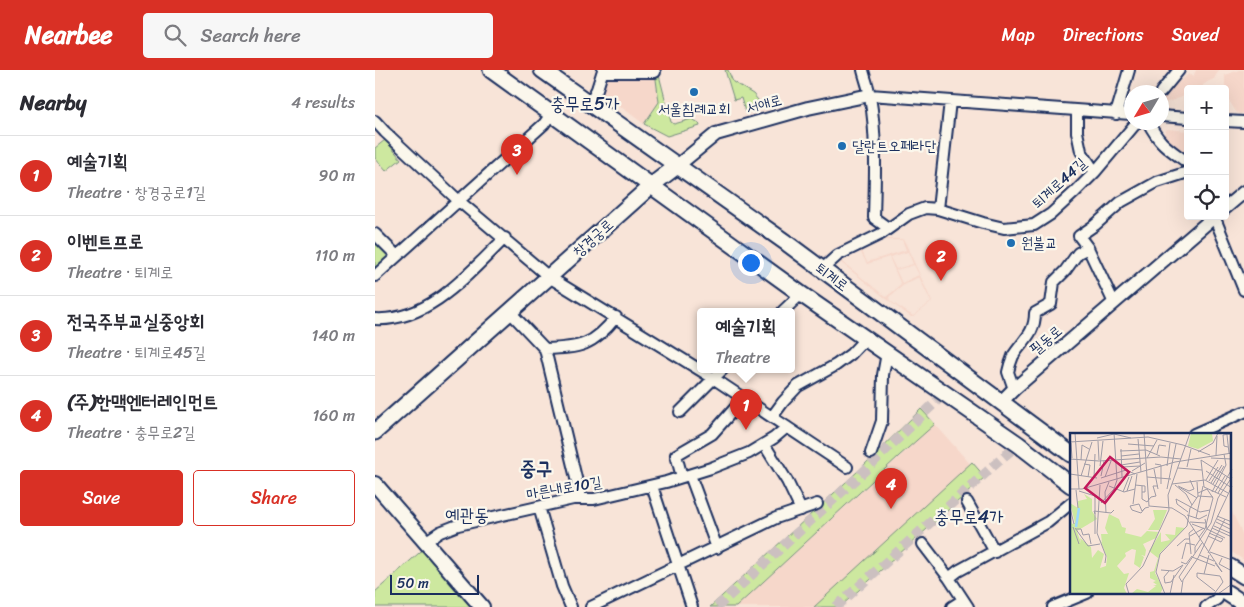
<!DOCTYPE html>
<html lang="en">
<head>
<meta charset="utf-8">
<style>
  :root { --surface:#fff; --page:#f7f7f7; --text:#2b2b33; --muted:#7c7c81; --line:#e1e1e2; --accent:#d93025 }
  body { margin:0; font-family:Sriracha,"Poor Story",sans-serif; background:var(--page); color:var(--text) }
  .controls { position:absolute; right:15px; top:15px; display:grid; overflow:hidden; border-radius:5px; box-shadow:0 5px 20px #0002 }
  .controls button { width:45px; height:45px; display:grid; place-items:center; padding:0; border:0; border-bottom:1px solid var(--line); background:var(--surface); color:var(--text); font:25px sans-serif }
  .compass { position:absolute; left:749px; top:15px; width:45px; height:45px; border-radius:50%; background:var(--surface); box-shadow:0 5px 20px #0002; rotate:232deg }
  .scale { position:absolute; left:15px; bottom:12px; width:89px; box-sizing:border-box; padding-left:5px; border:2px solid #1b2f5e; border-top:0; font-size:14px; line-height:18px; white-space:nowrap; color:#1b2f5e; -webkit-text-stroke:4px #fbf7ec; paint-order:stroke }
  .you { position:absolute; left:375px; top:192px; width:18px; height:18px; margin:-12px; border:4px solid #fff; border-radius:50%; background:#1a73e8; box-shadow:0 0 0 8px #1a73e833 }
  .badge { display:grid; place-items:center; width:32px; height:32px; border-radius:50%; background:var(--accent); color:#fff; font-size:16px; font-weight:700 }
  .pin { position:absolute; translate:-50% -41px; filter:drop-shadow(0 1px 2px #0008) }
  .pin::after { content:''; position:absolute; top:26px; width:18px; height:15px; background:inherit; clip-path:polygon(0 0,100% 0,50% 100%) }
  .popup { position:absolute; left:322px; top:238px; width:98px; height:65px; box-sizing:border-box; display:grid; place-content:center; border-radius:5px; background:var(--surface); filter:drop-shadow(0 1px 4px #0005); font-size:16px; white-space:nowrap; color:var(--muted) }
  .popup b { font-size:19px; color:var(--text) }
  .popup::after { content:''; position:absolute; left:50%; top:100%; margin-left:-10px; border:10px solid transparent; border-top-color:var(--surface) }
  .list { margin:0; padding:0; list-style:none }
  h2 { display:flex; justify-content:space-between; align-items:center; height:65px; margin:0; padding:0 20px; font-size:21px }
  h2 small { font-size:16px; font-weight:400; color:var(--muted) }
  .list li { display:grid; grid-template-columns:32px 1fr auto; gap:15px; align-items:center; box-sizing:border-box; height:80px; padding:0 20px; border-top:1px solid var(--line) }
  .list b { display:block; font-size:19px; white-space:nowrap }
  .list p { margin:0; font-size:16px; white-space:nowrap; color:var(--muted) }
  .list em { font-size:16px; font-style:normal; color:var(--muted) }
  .actions { display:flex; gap:10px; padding:15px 20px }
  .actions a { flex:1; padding:11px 0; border:1px solid var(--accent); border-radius:5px; text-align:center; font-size:18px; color:var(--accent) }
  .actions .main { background:var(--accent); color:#fff }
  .icon { flex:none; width:28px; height:28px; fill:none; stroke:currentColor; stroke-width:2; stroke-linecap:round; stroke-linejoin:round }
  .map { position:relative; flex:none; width:869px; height:537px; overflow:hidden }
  header { display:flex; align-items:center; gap:30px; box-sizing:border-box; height:70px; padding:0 25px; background:var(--accent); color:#fff }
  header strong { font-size:24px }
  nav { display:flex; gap:28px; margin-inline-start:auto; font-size:18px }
  .search { width:350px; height:45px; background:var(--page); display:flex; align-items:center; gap:12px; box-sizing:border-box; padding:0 18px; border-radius:5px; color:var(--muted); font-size:19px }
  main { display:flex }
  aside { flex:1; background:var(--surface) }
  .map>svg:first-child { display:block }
  .built { fill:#f6d7ca; fill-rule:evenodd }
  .green { fill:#cde89f; stroke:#748c7e }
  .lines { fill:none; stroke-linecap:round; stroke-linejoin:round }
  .minor-tunnel { stroke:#ccc0c0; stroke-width:10; stroke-dasharray:10 5; stroke-linecap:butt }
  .minor-casing { stroke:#1b2f5e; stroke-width:14 }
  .tertiary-casing { stroke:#1b2f5e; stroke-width:16 }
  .secondary-casing { stroke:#1b2f5e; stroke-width:18 }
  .primary-casing { stroke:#1b2f5e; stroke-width:19 }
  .minor { stroke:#fbf7ec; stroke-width:10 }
  .tertiary { stroke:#fbf7ec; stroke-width:12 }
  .secondary { stroke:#fbf7ec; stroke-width:14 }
  .primary { stroke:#fbf7ec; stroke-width:15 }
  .poi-dot { fill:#1f6fb2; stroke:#fbf7ec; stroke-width:2 }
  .labels { text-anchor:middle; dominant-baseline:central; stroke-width:4.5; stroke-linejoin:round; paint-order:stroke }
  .street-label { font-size:15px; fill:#1b2f5e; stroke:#fbf7ec }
  .poi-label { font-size:15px; fill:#1b2f5e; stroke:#fbf7ec; text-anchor:start }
  .quarter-label { font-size:18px; fill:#1b2f5e; stroke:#fbf7ec }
  .district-label { font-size:20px; font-weight:bold; fill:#1b2f5e; stroke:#fbf7ec }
  .inset-river { fill:none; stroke:#9bd8fc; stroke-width:2.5 }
  .inset-road { fill:none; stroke:#a09ca7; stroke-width:1 }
  .view { fill:#c2185b; fill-opacity:0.15; stroke:#c2185b; stroke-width:2.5 }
  .inset-edge { fill:none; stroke:#1b2f5e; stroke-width:2.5 }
</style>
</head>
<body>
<header>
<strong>Nearbee</strong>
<div class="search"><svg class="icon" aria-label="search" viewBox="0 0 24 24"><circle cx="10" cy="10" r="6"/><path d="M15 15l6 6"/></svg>Search here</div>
<nav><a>Map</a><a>Directions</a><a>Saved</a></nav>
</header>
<main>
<aside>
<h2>Nearby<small>4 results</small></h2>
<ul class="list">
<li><span class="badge">1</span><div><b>예술기획</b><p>Theatre · 창경궁로1길</p></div><em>90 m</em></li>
<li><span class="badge">2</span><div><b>이벤트프로</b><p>Theatre · 퇴계로</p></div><em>110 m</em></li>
<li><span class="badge">3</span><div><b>전국주부교실중앙회</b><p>Theatre · 퇴계로45길</p></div><em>140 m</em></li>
<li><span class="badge">4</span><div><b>(주)한맥엔터레인먼트</b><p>Theatre · 충무로2길</p></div><em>160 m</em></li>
</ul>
<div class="actions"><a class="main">Save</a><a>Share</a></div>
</aside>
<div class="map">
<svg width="869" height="537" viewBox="0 0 869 537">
  <rect width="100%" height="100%" fill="#f8e4d8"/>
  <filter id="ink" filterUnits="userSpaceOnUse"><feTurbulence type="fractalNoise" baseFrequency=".02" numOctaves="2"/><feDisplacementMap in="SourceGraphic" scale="10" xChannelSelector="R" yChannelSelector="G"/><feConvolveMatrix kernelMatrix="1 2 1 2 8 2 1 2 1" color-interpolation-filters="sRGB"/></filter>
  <g filter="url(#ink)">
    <!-- built -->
    <path class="built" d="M821 0H844L839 9 834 11 828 15V19H813V25L790 33 787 32 786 27 792 21 814 4 818 7Z
      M864 0H869V43L865 44 861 42 855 32 850 19V5Z
      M228 2H280L284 32 269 54 222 19Z
      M792 59 813 61V89L787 67Z
      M511 169H527L530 172 557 232 538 247H536L514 231 464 191 465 187ZM510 170H527L531 180 492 192 486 179ZM484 179 492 194 514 187 526 215 511 227 465 190 466 188ZM533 182 538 194 521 199 515 187ZM539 195 544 205 527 213 521 200ZM544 207 556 232 538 246 515 231 514 227 530 214Z
      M560 354 596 395 441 537H361Z
      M855 438 869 467V490L855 481Z"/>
    <!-- green -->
    <path class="green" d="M350 0H353L358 12 378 24 388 36 370 42 366 28 359 30Z
      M283 1 296 52 299 54 317 49 324 53 325 56 292 66 269 54 284 32 280 2Z
      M10 70 26 89 11 101 0 88V78Z
      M0 168 17 186 0 201Z
      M546 339 560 354 524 386 361 537H335L483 401Z
      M597 392 610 407 465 537H439Z
      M53 475 107 537H0V522Z"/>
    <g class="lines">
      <!-- minor-tunnel -->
      <path class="minor-tunnel" d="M342 537 485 405 569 324
        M461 537 643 374"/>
      <!-- minor casing -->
      <g class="minor-casing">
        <path id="minor" d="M488 0C490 9 494 18 495 27 502 65 500 109 499 148L513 158
          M228 2H280
          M786 22 804 0
          M495 25 756 44
          M214 34 222 19 228 0
          M702 41V62L706 81 720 102
          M741 44 754 0
          M786 46 813 48
          M0 51 10 62 84 131 174 207 338 308 472 397
          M850 51 869 52
          M773 52C786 76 792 77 813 93
          M563 139 575 31
          M839 146 869 220
          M0 164 22 186
          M449 201 453 194 463 185 506 164 534 144 550 138 563 139 608 153 629 158 659 155 676 144 700 122 720 102 762 52
          M0 206 169 54 176 44
          M739 233 713 178 704 166 720 155 746 132 782 112 813 102
          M408 241 426 224
          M135 242 170 279 206 429
          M0 249C54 252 94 203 130 168
          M170 279C205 278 218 276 241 247
          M639 319 633 302C634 297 636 291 638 286 648 270 660 264 660 243L676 234 679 212 690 201 703 183 713 178
          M305 342 348 299
          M397 347 408 332 423 316 461 295 476 284 491 268
          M819 364 869 342
          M389 374 412 411 426 440
          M496 383 507 351 508 305 512 283
          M315 405 342 478
          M307 407 301 385 337 364 369 328
          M277 416 317 537
          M592 432 620 482
          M164 437 187 516 196 537
          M50 472 65 462 83 455 198 429H219L291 412 336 398 374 383 399 368 412 357
          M548 474 574 508 593 537
          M574 508 583 501 673 452 696 433
          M216 537 401 448 442 434
          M577 537 588 530
          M678 537 712 523
          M831 537 842 529 845 523"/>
      </g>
      <!-- tertiary casing -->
      <g class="tertiary-casing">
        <path id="tertiary" d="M302 96 341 64 433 38 495 25
          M850 138 869 122
          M626 332 639 319 840 146"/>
      </g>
      <!-- secondary casing -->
      <g class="secondary-casing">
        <path id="secondary" d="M0 414 107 537"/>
      </g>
      <!-- primary casing -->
      <g class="primary-casing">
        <path id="primary" d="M116 0 426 224 643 374 696 415
          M167 0 413 174 696 384
          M0 362 277 115 302 96
          M855 497 869 506
          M852 523 869 534"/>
      </g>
      <!-- minor -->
      <use href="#minor" class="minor"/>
      <!-- tertiary -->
      <use href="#tertiary" class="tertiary"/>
      <!-- secondary -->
      <use href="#secondary" class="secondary"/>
      <!-- primary -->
      <use href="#primary" class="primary"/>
    </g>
  </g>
  <!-- markers -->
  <g class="poi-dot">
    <circle cx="319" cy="22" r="5"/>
    <circle cx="467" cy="76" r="5"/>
    <circle cx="636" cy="173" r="5"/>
  </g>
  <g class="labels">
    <!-- street labels -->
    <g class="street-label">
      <text transform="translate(389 34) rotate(-15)">서애로</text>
      <text transform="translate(684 113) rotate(-42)">퇴계로44길</text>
      <text transform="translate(218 168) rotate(-42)">창경궁로</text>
      <text transform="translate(457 207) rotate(37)">퇴계로</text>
      <text transform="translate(671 270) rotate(-40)">필동로</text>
      <text transform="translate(189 418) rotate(-10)">마른내로10길</text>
    </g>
    <!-- poi labels -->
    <g class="poi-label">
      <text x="319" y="39" text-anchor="middle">서울침례교회</text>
      <text x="477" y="76">달란트오페라단</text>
      <text x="646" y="173">원불교</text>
    </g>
    <!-- quarter labels -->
    <g class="quarter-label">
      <text x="210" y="34">충무로5가</text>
      <text x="92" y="445">예관동</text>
      <text x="594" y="447">충무로4가</text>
    </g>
    <!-- district labels -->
    <g class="district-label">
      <text x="161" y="398">중구</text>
    </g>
  </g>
  <!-- overview -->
  <g transform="translate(695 363)">
    <rect width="161" height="161" fill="#f8e4d8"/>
    <path d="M121 0H142L143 8 128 16 118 13ZM14 61 22 66V78L27 86 7 98 5 93 11 110 10 105 21 114 22 125 28 117 34 121 30 135 36 133 37 124 29 105 32 110 31 101H38L35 95 39 81 49 86 52 94 56 95 55 100 71 104 77 98 88 99 86 105 73 111 76 117 75 123 71 122 74 124 70 135 64 131 66 117 62 116 55 120 56 123 47 133 54 141 59 140 54 155 57 161H0V78L2 91 5 90 0 70 8 75V68L17 66ZM83 77H97L89 97H78L85 86ZM106 94 115 95 90 120 85 140 93 155 90 161H61L67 156 78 159 86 153 83 152H87L83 149 86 148 80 145V139L84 138 88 125 79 118 91 99V109L100 107 95 101 105 102Z" fill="#cde89f"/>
    <path class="inset-river" d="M6 94 9 75"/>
    <path class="inset-road" d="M5 0 9 56M44 0 47 47M74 0 79 73 102 75 115 83 152 139 145 130M44 1 61 5M157 2 159 20M27 5 44 1M68 6 71 39M28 8 29 27M0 9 78 4 113 12 140 22M1 10 2 25M58 11 84 13M158 14 154 13 153 2 160 1M51 16 52 44M50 18 76 17 90 23M128 19 143 10 148 0M87 21 89 12 96 13M146 22 147 3M51 23 69 21M77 25 87 7M141 25 162 26M0 26 29 28 91 24 111 26M11 27 12 12 19 16M131 27 134 54 156 64M131 27 161 46M14 31 20 32 18 44M85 31 91 32V51M51 32 70 29M30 33 33 8M97 33 100 10M52 34 70 33M117 34 121 16M108 35 132 37M84 36 88 56M62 38 75 30M136 38 162 55M0 41 27 45M11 43 22 9M31 43 34 28M35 44 41 28M77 44 101 46M24 45 25 21M31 45 56 37 65 41M136 47 148 27M139 48 148 34M141 50 152 32M102 51 135 47 158 60M143 51 154 33M30 52 27 100 36 123 35 130M65 52 75 53V59H72M105 52 116 61 122 72M39 53 54 59 65 56M72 53V66L77 69 81 64M108 53 119 58 124 56 120 47M109 54 127 65M0 56H12L105 29 162 20M97 56 106 11M6 57 8 75M9 58 25 63M57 58 62 43M53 59 59 44M142 59 156 32 154 21M145 59 155 43M128 60 137 56 143 65 135 96M148 60 162 36M128 63 143 64M81 64 86 63 83 53H88M106 66 130 79 140 77M106 66 107 71 118 79M31 70 44 56 47 47M63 71 67 41M0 75 4 91M75 75 71 80 62 77 60 73 69 71 72 78 75 75 79 74M36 80 35 59 39 49M25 81 24 78 41 80 44 77M117 82 129 86 137 82M147 83 162 89M126 85 133 53M135 86 137 96 155 105M147 86 162 93M120 89 135 90M146 89 162 97M122 91 135 96 129 104M144 93 162 101M3 94 9 111M5 95 18 113 30 111M142 95 162 104M6 96H11L13 102 19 101 21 111M139 100 153 106M25 101V63M120 103 134 95M138 103 151 109 153 106M107 113 115 106H120M140 119 162 127M125 120V114L141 90 148 65 162 44M138 120 155 86M121 121 119 100 124 96M129 122 144 128M122 124 145 133M152 125 149 131 162 138M112 126 116 110 125 112M111 129 116 131 122 123M91 137 103 138 113 132M99 138 94 144 95 150 101 149 113 132M134 141 139 122M112 149 109 144 132 110M59 161 56 151 73 133 99 77 98 62 120 0M95 161 86 139 90 121 117 93 120 75 128 63 127 49M100 161 104 142M111 161 113 147 128 125 162 53M144 161 153 149 150 143 127 140V144L145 158M148 161 162 151"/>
    <path class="view" d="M40 24 59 39 35 70 15 55Z"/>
    <rect width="161" height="161" class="inset-edge"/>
  </g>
</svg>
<div class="controls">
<button>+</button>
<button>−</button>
<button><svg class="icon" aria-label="locate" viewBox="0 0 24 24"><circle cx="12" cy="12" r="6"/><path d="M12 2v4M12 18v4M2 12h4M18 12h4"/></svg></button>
</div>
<svg class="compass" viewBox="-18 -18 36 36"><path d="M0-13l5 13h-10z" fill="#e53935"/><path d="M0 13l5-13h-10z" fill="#7c7c81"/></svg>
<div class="scale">50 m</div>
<div class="you"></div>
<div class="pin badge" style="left:371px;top:360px">1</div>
<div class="popup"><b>예술기획</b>Theatre</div>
<div class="pin badge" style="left:566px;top:211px">2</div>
<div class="pin badge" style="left:142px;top:105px">3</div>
<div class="pin badge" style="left:516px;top:439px">4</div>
</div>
</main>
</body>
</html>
